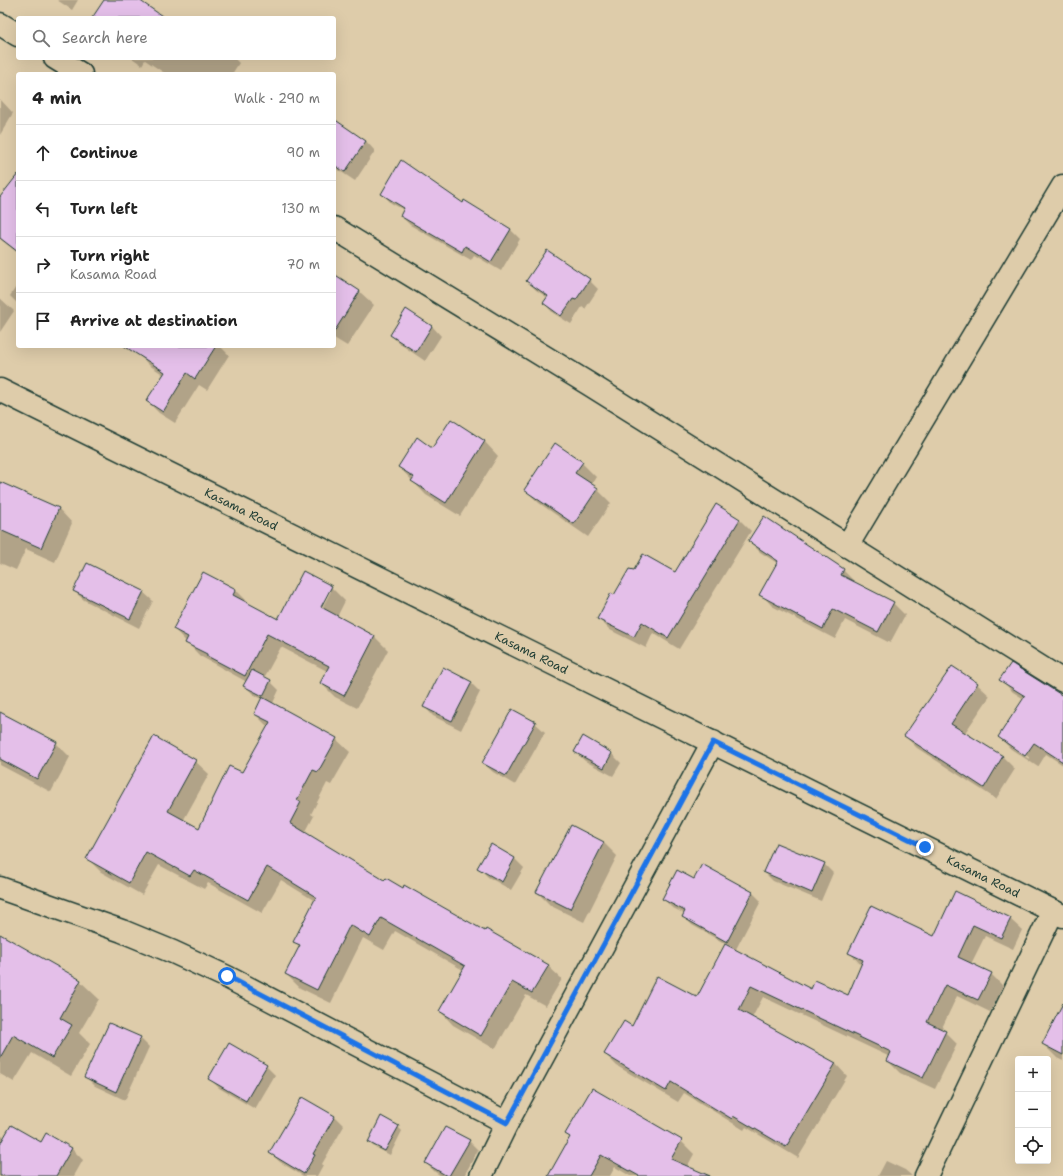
<!DOCTYPE html>
<meta charset="utf-8">
<style>
:root{--surface:#fff;--page:#f2f2f2;--text:#222;--muted:#767676;--line:#e0e0e0}
body{margin:0;font-family:"Shantell Sans",sans-serif;background:var(--page);color:var(--text)}
.controls{position:absolute;right:12px;bottom:12px;display:grid;overflow:hidden;border-radius:4px;box-shadow:0 4px 16px #0002}
.controls button{width:36px;height:36px;display:grid;place-items:center;padding:0;border:0;border-bottom:1px solid var(--line);background:var(--surface);color:var(--text);font:20px sans-serif}
.stop{position:absolute;width:12px;height:12px;margin:-9px;border:3px solid #1a73e8;border-radius:50%;background:#fff}
.stop.end{background:#1a73e8;border-color:#fff;box-shadow:0 1px 4px #0008}
.list{margin:0;padding:0;list-style:none}
h2{display:flex;justify-content:space-between;align-items:center;height:52px;margin:0;padding:0 16px;font-size:17px}
h2 small{font-size:13px;font-weight:400;color:var(--muted)}
.list li{display:grid;grid-template-columns:26px 1fr auto;gap:12px;align-items:center;box-sizing:border-box;height:56px;padding:0 16px;border-top:1px solid var(--line)}
.list b{display:block;font-size:15px;white-space:nowrap}
.list p{margin:0;font-size:13px;white-space:nowrap;color:var(--muted)}
.list em{font-size:13px;font-style:normal;color:var(--muted)}
.icon{flex:none;width:22px;height:22px;fill:none;stroke:currentColor;stroke-width:2;stroke-linecap:round;stroke-linejoin:round}
.map{position:relative;flex:none;width:1063px;height:1176px;overflow:hidden}
.search{position:absolute;background:var(--surface);box-shadow:0 4px 16px #0002;left:16px;top:16px;width:320px;height:44px;display:flex;align-items:center;gap:10px;box-sizing:border-box;padding:0 14px;border-radius:4px;color:var(--muted);font-size:15px}
.panel{position:absolute;background:var(--surface);box-shadow:0 4px 16px #0002;left:16px;top:72px;width:320px;height:276px;border-radius:4px}
.map>svg:first-child{display:block}
.shadow{fill:#0003;fill-rule:evenodd}
.building{fill:#e4bfe9;stroke:#1f3d34}
.lines{fill:none;stroke-linecap:round;stroke-linejoin:round}
.minor-casing{stroke:#1f3d34;stroke-width:25}
.minor{stroke:#deccaa;stroke-width:22}
.route{stroke:#1a73e8;stroke-width:5}
.labels{text-anchor:middle;stroke-width:3;stroke-linejoin:round;paint-order:stroke}
.street-label{font-size:12px;fill:#1f3d34;stroke:#deccaa}
</style>
<div class="map">
<svg width="1063" height="1176" viewBox="0 0 1063 1176">
<rect width="100%" height="100%" fill="#deccaa"/>
<filter id="ink" filterUnits="userSpaceOnUse"><feTurbulence type="fractalNoise" baseFrequency=".025" numOctaves="2"/><feDisplacementMap in="SourceGraphic" scale="8" xChannelSelector="R" yChannelSelector="G"/><feConvolveMatrix kernelMatrix="1 2 1 2 8 2 1 2 1" color-interpolation-filters="sRGB"/></filter>
<g filter="url(#ink)">
<g class="shadow">
<polygon points="57,0 78,0 72,10"/>
<polygon points="132,58 234,58 239,63 232,74 166,74 145,60 142,65"/>
<polygon points="0,99 13,113 0,135"/>
<polygon points="334,121 366,141 375,151 355,181 334,167"/>
<polygon points="18,183 18,253 0,239 0,199"/>
<polygon points="382,193 463,204 465,202 511,230 520,239 501,271 474,255 471,260 410,225 401,216 404,210 391,203"/>
<polygon points="334,275 360,292 374,305 347,346 334,338"/>
<polygon points="589,280 598,289 585,309 582,307 571,324 553,313 544,303 548,298 536,290 527,281"/>
<polygon points="18,284 18,304 10,296"/>
<polygon points="0,298 14,311 0,332"/>
<polygon points="432,326 441,336 425,361 400,344 391,335"/>
<polygon points="141,346 220,346 229,355 207,390 199,385 175,423 159,413 147,401 164,375 149,365 137,353"/>
<polygon points="451,421 485,442 498,456 460,516 426,495 399,467 433,449"/>
<polygon points="555,445 582,463 596,477 591,485 597,489 611,503 588,537 539,503 525,490"/>
<polygon points="0,495 59,509 72,523 55,562 26,549 16,570 0,563"/>
<polygon points="717,505 740,520 751,531 679,649 653,633 646,648 610,630 599,619 675,573"/>
<polygon points="749,541 843,570 855,582 854,583 893,603 905,615 890,643 845,620 835,639 772,606 761,594 777,563 760,552"/>
<path d="M203,573L236,590L249,603V604L279,620L304,573L331,587L345,601L337,617L374,636L388,650L357,708L335,697L321,683L327,671L281,647L264,678L270,681L279,690L273,703L336,739L350,752L331,785L327,783L311,814L314,816L305,833L385,881L548,966L562,979L546,1006L526,995L495,1049L453,1025L440,1011L463,970L395,931L384,950L363,938L331,1003L300,988L286,974L300,947L295,942L315,901L281,880L262,913L208,883L204,889L159,865L142,895L101,872L87,858L195,761L209,774L183,821L199,830L242,773L268,727L255,714L262,699L254,695L245,686L247,682L200,656L174,629ZM329,591H331L320,612L318,611Z"/>
<polygon points="74,591 143,592 153,601 139,628 84,600"/>
<polygon points="952,667 977,684 990,696 964,734 1003,757 1015,769 996,799 917,748 905,736"/>
<path d="M1001,680L1063,698V765L1046,754L1038,767L1011,749L999,737L1024,699L1013,692ZM1012,745L1030,758L1029,759L1012,748Z"/>
<polygon points="471,683 480,692 461,730 433,716 424,706"/>
<polygon points="0,713 56,743 70,757 51,792 0,765"/>
<polygon points="535,723 545,732 515,785 493,772 483,763"/>
<polygon points="583,738 612,754 621,763 613,776 585,761 575,752"/>
<polygon points="603,842 617,856 584,922 551,906 537,892"/>
<polygon points="491,845 515,859 524,868 511,890 488,877 478,867"/>
<polygon points="824,864 833,873 821,901 773,881 764,872"/>
<polygon points="702,866 753,893 761,901 735,951 811,990 848,996 861,965 850,953 934,937 956,893 1010,919 1022,930 1013,949 985,936 971,964 991,974 1003,986 990,1012 957,996 941,1030 945,1032 957,1044 935,1089 900,1073 888,1061 890,1057 763,997 752,1018 836,1064 847,1076 798,1158 746,1127 744,1130 684,1093 678,1102 617,1066 605,1054 633,1027 698,998 731,947 692,925 684,917 685,914 671,907 663,898 694,880"/>
<polygon points="2,936 80,981 99,999 79,1033 90,1044 71,1076 32,1053 14,1082 0,1074 0,939"/>
<polygon points="1063,1005 1063,1061 1057,1058 1043,1044"/>
<polygon points="140,1038 149,1047 125,1100 95,1086 86,1077"/>
<polygon points="266,1066 275,1075 255,1109 219,1088 210,1079"/>
<polygon points="302,1098 335,1117 344,1126 322,1164 323,1165 317,1176 303,1176 280,1162 270,1153"/>
<polygon points="398,1127 402,1131 390,1155 373,1146 369,1142"/>
<polygon points="566,1134 681,1141 694,1154 687,1167 708,1176 630,1176 615,1167 610,1176 549,1176 571,1138"/>
<polygon points="0,1135 5,1138 71,1148 83,1160 74,1176 0,1176"/>
<polygon points="469,1141 478,1150 464,1176 441,1176 435,1172 426,1163"/>
<polygon points="886,1161 905,1170 912,1176 878,1176"/>
</g>
<g class="building">
<polygon points="104,0 139,0 165,18 92,18"/>
<polygon points="334,119 366,141 345,172 334,165"/>
<polygon points="401,160 463,203 464,200 511,229 491,262 465,246 462,252 400,216 404,208 381,194"/>
<polygon points="18,174 18,252 0,238 0,197"/>
<polygon points="547,250 590,279 576,300 573,299 561,316 543,303 548,296 526,281"/>
<polygon points="334,274 360,291 334,332"/>
<polygon points="406,309 432,326 416,352 390,335"/>
<polygon points="124,346 216,346 195,379 187,373 163,412 146,401 165,372"/>
<polygon points="451,419 485,441 446,503 411,481 414,477 398,467 417,437 432,448"/>
<polygon points="555,443 583,462 575,473 598,488 574,524 524,490"/>
<polygon points="0,482 59,508 41,548 0,530"/>
<polygon points="716,504 740,519 668,638 642,622 634,637 597,619 611,593 614,595 629,569 634,570 643,554 675,572"/>
<polygon points="764,516 844,569 841,575 894,602 878,632 833,609 823,629 759,595 778,561 748,541"/>
<polygon points="87,563 144,591 130,619 73,591"/>
<polygon points="303,571 332,586 321,607 375,636 344,696 320,683 329,666 267,634 245,676 207,656 207,654 185,643 188,637 173,629 203,572 236,589 233,595 278,619"/>
<polygon points="1011,663 1063,696 1063,762 1034,743 1025,756 998,737 1025,696 999,680"/>
<polygon points="952,666 978,683 951,724 1003,756 984,788 904,736"/>
<polygon points="443,667 472,682 452,721 423,707"/>
<polygon points="252,670 271,680 263,696 243,686"/>
<polygon points="262,697 337,738 318,772 313,770 297,800 301,802 290,823 384,880 386,878 403,888 404,885 485,931 486,929 549,965 532,993 512,982 481,1036 439,1011 465,966 381,918 370,937 350,925 317,990 285,974 300,945 293,942 316,897 267,867 248,900 194,870 190,876 146,852 129,883 86,859 154,736 196,760 168,811 199,828 229,766 242,772 270,722 254,714"/>
<polygon points="512,709 536,722 506,776 482,763"/>
<polygon points="0,712 57,742 37,779 0,759"/>
<polygon points="583,736 612,753 604,768 574,752"/>
<polygon points="571,825 604,842 570,909 536,892"/>
<polygon points="776,843 825,863 812,893 763,872"/>
<polygon points="491,844 515,858 502,882 477,868"/>
<polygon points="702,864 753,892 727,942 682,917 685,911 662,899 677,870 694,879"/>
<polygon points="955,891 1011,918 1001,938 973,925 958,957 992,973 978,1000 945,985 927,1022 946,1031 923,1078 887,1061 891,1052 751,986 739,1010 836,1063 786,1147 733,1116 732,1119 671,1082 666,1091 604,1054 624,1021 632,1026 657,976 697,997 725,944 811,989 815,980 848,995 863,960 848,953 871,906 934,936"/>
<polygon points="0,934 81,980 60,1018 72,1025 52,1058 13,1035 0,1058"/>
<polygon points="1063,1003 1063,1055 1042,1044"/>
<polygon points="109,1023 141,1037 116,1092 84,1077"/>
<polygon points="229,1043 267,1065 246,1101 208,1079"/>
<polygon points="592,1088 682,1140 671,1159 710,1176 639,1176 601,1155 589,1176 548,1176 570,1137 565,1134"/>
<polygon points="302,1097 335,1116 313,1154 315,1155 304,1174 269,1153"/>
<polygon points="381,1116 399,1126 385,1151 368,1142"/>
<polygon points="11,1125 41,1142 46,1133 72,1148 56,1176 0,1176 0,1144"/>
<polygon points="445,1127 470,1140 449,1176 447,1176 425,1163"/>
</g>
<g class="lines">
<g class="minor-casing">
<g id="minor">
<polyline points="0,24 18,35"/>
<polyline points="55,58 81,74"/>
<polyline points="334,228 589,384 1063,681"/>
<path id="s1" d="M0,390L1063,916"/>
<polyline points="847,546 1063,186"/>
<polyline points="0,888 122,931 173,952 227,977 507,1123"/>
<polyline points="481,1176 507,1123 713,742"/>
<polyline points="926,1176 1053,911"/>
</g>
</g>
<use href="#minor" class="minor"/>
</g>
</g>
<g class="lines" filter="url(#ink)">
<polyline class="route" points="227,976 507,1123 713,742 925,847"/>
</g>
<g class="labels">
<g class="street-label">
<text dy="4" stroke="none"><textPath href="#s1" startOffset="269">Kasama Road</textPath></text>
<text dy="4" stroke="none"><textPath href="#s1" startOffset="593">Kasama Road</textPath></text>
<text dy="4" stroke="none"><textPath href="#s1" startOffset="1097">Kasama Road</textPath></text>
</g>
</g>
</svg>
<div class="controls">
<button>+</button>
<button>−</button>
<button><svg class="icon" aria-label="locate" viewBox="0 0 24 24"><circle cx="12" cy="12" r="6"/><path d="M12 2v4M12 18v4M2 12h4M18 12h4"/></svg></button>
</div>
<div class="stop" style="left:227px;top:976px"></div>
<div class="stop end" style="left:925px;top:847px"></div>
<div class="search"><svg class="icon" aria-label="search" viewBox="0 0 24 24"><circle cx="10" cy="10" r="6"/><path d="M15 15l6 6"/></svg>Search here</div>
<section class="panel">
<h2>4 min<small>Walk · 290 m</small></h2>
<ul class="list">
<li><svg class="icon" aria-label="ahead" viewBox="0 0 24 24"><path d="M12 20V5M6 11l6-6 6 6"/></svg><div><b>Continue</b></div><em>90 m</em></li>
<li><svg class="icon" aria-label="left" viewBox="0 0 24 24"><path d="M17 20v-9H6M10 6l-5 5 5 5"/></svg><div><b>Turn left</b></div><em>130 m</em></li>
<li><svg class="icon" aria-label="right" viewBox="0 0 24 24"><path d="M7 20v-9h11M14 6l5 5-5 5"/></svg><div><b>Turn right</b><p>Kasama Road</p></div><em>70 m</em></li>
<li><svg class="icon" aria-label="arrive" viewBox="0 0 24 24"><path d="M6 21V4h12l-3 4 3 4H6"/></svg><div><b>Arrive at destination</b></div></li>
</ul>
</section>
</div>
